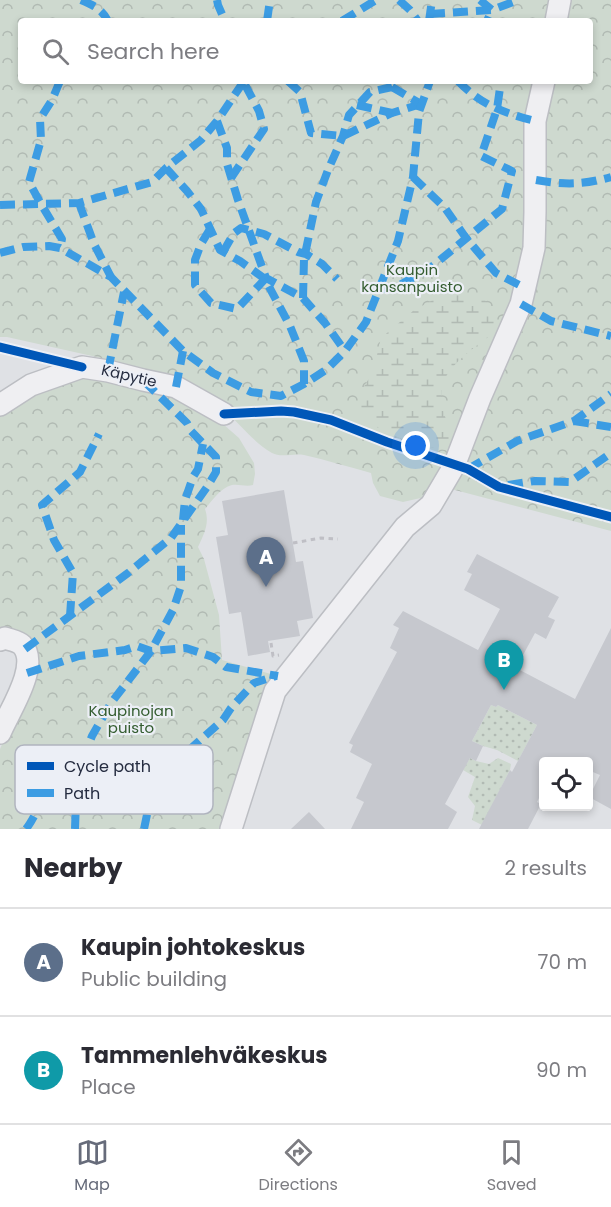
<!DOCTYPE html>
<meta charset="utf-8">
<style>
:root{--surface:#fff;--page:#f7f7f7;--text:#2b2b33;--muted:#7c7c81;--line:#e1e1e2;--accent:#666b7a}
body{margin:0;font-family:Poppins,sans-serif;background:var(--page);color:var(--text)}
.controls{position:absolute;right:18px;bottom:18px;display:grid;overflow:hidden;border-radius:6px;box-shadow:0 3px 9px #0003}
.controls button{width:54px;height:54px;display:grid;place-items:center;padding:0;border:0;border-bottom:2px solid var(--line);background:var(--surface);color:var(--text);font:30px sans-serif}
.you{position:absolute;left:416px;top:446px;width:21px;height:21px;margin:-15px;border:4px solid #fff;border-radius:50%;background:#1a73e8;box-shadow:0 0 0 9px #1a73e833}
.badge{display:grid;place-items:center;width:39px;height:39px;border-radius:50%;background:var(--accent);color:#fff;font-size:20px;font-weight:700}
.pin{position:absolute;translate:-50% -50px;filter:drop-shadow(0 2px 3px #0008)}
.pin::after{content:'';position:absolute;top:32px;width:21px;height:18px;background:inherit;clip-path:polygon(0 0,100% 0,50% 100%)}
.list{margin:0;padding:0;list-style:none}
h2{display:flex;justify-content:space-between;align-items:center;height:78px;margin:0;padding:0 24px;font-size:26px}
h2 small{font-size:20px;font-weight:400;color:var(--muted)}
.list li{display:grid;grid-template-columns:39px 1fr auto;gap:18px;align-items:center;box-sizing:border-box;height:108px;padding:0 24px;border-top:2px solid var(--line)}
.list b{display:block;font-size:22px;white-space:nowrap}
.list p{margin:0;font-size:20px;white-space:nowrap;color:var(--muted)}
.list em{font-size:20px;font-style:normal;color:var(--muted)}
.icon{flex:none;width:33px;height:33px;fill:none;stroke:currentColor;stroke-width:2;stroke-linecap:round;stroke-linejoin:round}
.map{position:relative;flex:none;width:611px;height:829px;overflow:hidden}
.search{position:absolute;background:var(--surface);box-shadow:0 3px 9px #0003;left:18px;right:18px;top:18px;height:66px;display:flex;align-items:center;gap:15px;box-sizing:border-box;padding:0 21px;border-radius:6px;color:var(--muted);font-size:22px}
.sheet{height:294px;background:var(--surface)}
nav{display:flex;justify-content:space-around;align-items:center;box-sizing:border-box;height:84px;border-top:2px solid var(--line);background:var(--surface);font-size:16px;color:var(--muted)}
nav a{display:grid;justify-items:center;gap:3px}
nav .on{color:var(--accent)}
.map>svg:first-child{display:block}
.grass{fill:url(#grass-dots)}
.forest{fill:url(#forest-crowns);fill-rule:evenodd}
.wetland{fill:url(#wetland-marsh)}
.building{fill:#c6c8ce}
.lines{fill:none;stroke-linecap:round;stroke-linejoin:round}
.minor-casing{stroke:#bcbec3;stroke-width:24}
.path{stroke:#bfbfc5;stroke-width:3;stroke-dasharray:4.5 4.5;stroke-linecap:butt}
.minor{stroke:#efeff2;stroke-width:21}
.quiet{stroke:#3c9ce3;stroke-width:8;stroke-dasharray:15 8;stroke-linecap:butt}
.cycleway-casing{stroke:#eceff6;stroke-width:13}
.cycleway{stroke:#0057b8;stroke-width:9}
.labels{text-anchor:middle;stroke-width:4.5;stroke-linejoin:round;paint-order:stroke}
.park-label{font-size:15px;fill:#345d30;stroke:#eceff6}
.street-label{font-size:15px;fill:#252c40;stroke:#eceff6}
.key{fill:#eceff6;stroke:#b0b4bf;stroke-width:1.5}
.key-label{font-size:16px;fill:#252c40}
</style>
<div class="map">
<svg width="611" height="829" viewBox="0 0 611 829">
<defs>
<pattern id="grass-dots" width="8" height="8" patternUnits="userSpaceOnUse" patternTransform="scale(1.5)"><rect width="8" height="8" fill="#ced9cf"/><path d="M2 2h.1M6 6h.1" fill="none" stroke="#b1bab3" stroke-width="1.8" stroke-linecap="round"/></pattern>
<pattern id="forest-crowns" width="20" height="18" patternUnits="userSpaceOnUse" patternTransform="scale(1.5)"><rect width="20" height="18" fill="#ced9cf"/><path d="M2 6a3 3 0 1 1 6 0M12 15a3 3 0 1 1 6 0" fill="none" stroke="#b1bab3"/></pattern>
<pattern id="wetland-marsh" width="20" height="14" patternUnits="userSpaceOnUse" patternTransform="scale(1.5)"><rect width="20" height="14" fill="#ced9cf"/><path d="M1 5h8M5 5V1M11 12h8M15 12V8" fill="none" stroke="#b1bab3"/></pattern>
</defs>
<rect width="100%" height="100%" fill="#dfe1e5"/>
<g class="grass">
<polygon points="491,705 496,707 498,705 537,725 518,761 497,750 483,746 472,741"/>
<polygon points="470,758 476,761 489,764 498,758 511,764 510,770 482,825 472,820 475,806 468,797 475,777 463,770"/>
</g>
<g class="forest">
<path d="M0,0H611V531L436,485L425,497L403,502L380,496L373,483L371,473C349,467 326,460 304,455C293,453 281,458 272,453C254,443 242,426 227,413L101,358L7,337H0ZM21,21H590V81H21Z"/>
<path d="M72,375L161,387L223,424L239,438L254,463L255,474L253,485C246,487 239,484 232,485C220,488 212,501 205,509C210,523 204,534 198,547L204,559L219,615L222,660L278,676L227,829H0V749L19,704L30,647L0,637V411Z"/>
</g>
<path class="wetland" d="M462,294L485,300L495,315L496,331C481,343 448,364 443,384C438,402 447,422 453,439L446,450C416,446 374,433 356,407L360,393L373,372L381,338L413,311L438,297Z"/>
<g class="building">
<polygon points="284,490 296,562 303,561 313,618 297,621 300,636 268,641 270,652 248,656 241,612 229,614 216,537 228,535 222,501"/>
<polygon points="477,554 559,597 548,617 555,620 546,639 535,633 516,668 575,699 611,628 611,809 589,797 600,775 588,770 588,762 543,762 543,790 537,802 541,804 528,829 479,829 510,770 512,772 537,725 498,705 496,707 491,705 472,741 483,746 476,761 470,758 445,804 457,812 448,829 351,829 364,802 356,798 372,764 350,752 353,745 349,743 397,652 390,648 399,628 393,625 403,611 478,650 500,609 464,590 472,574 467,572"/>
<polygon points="309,812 325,829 291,829"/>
</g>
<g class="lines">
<g class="minor-casing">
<g id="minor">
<polyline points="556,21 560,0"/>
<polyline points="0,405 31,385 82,367 108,371 143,380 176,387 224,414"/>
<path d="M0,640L5,638C10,640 18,641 22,645C41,665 8,713 0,733"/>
<polyline points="231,829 275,691 405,527 431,505 454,466 480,398 521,304 534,248 535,212 535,121 544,81"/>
</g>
</g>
<g class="path">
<polyline points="293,543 321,538 338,539"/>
<polyline points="271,643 273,656 279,655"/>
</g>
<use href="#minor" class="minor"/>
<g class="quiet">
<path d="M81,0C93,5 102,9 108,21"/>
<polyline points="217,0 218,5 225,21"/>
<polyline points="399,0 410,10 418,21"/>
<polyline points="480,0 492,10 487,21"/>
<polyline points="430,14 492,10 513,2 515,0"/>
<polyline points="267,21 270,0"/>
<polyline points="342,21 376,0"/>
<polyline points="429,21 432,0"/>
<polyline points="60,81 52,100 40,119 41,140 29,182 41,204 62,239 60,248"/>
<polyline points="288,81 300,92 311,133 343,136 392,113 421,104"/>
<path d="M458,81C481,105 504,113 535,121"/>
<polyline points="392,87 421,104"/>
<polyline points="357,105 392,113"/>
<polyline points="217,121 227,148 227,164 238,200 266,278 303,298 325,323 345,351"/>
<polyline points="166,168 187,191 201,209 220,250 240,261 265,279 290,326 304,361 304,384"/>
<polyline points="413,177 445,208 466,238 496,273 525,288"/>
<polyline points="231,178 264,129 259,111 243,81"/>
<path d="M536,180C565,185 582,185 611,177"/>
<polyline points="79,203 94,244 111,277"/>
<polyline points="0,205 79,203 152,182 166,168 201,140 217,121 244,81"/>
<polyline points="210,229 201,244 195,260 195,285 211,303 237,309 265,279"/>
<polyline points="223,252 234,233 241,228 264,234 298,252 306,254 322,264 337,279"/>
<polyline points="0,253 23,247 49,246 60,248 111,277 183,351 213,373 251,392 281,396 304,384 326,370 345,351 366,322 398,241 413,177 419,112 430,81"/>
<polyline points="379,289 394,288 429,269 502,209 512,171 481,156 497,109 501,81"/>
<polyline points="303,298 304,259 316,202 328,170 343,136 349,115 370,92 392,87 399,81"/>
<polyline points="521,304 551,321 611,336"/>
<polyline points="108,371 124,292"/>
<polyline points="176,387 183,351"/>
<polyline points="574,421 611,427"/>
<polyline points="468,469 517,441 574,421 611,394"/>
<polyline points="508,485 535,481 570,482 611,453"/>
<polyline points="183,520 185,500 193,477 198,469 203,444"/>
<polyline points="70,616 73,573 54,540 42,505 80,472 99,434"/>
<polyline points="25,649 128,573 171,538 207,487 216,472 216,457 191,431 187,423 143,380"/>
<polyline points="27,673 79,656 125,650 137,646 151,651 186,648 213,657 226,667 278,676"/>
<path d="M26,829C34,819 38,806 46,796C57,780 68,771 83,759"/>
<polyline points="75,829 76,801 83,759 92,736 111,703 151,651 173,610 181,586 181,525"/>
<polyline points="144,829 149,805 167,773 189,750 223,720 231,708 254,683 276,676"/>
</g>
<g class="cycleway-casing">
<g id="cycleway">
<polyline points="0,347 82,367"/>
<polyline points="224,414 281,411 294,412 331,420 387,442 468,469 499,487 611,517"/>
</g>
</g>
<use href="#cycleway" class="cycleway"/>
</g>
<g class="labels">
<g class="park-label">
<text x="412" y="275">Kaupin<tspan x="412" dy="17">kansanpuisto</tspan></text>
<text x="131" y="716">Kaupinojan<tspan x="131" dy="17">puisto</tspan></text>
</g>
<g class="street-label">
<text transform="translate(129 376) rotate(13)" y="5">Käpytie</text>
</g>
</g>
<rect x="15" y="745" width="198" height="69" rx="9" class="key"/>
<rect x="27" y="762" width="27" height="8" fill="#0057b8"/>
<rect x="27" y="789" width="27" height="8" fill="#3c9ce3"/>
<g class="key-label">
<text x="64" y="772">Cycle path</text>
<text x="64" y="799">Path</text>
</g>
</svg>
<div class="controls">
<button><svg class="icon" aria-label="locate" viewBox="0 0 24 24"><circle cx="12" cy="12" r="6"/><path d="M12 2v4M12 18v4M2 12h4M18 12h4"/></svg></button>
</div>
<div class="you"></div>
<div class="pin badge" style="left:266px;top:587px;background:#5c6f8a">A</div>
<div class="pin badge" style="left:504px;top:690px;background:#0f9aa8">B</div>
<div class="search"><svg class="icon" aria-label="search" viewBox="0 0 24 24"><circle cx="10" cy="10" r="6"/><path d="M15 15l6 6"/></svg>Search here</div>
</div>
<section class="sheet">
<h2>Nearby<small>2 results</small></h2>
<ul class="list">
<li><span class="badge" style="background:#5c6f8a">A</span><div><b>Kaupin johtokeskus</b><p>Public building</p></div><em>70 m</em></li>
<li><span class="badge" style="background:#0f9aa8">B</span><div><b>Tammenlehväkeskus</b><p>Place</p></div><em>90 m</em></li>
</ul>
</section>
<nav>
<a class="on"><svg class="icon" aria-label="map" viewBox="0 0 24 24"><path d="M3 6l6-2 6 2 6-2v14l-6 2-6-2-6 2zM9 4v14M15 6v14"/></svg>Map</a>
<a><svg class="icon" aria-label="directions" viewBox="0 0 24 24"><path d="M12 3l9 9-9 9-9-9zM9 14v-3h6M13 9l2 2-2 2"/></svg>Directions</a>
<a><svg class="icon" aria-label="saved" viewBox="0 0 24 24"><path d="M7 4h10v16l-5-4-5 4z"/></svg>Saved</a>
</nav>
